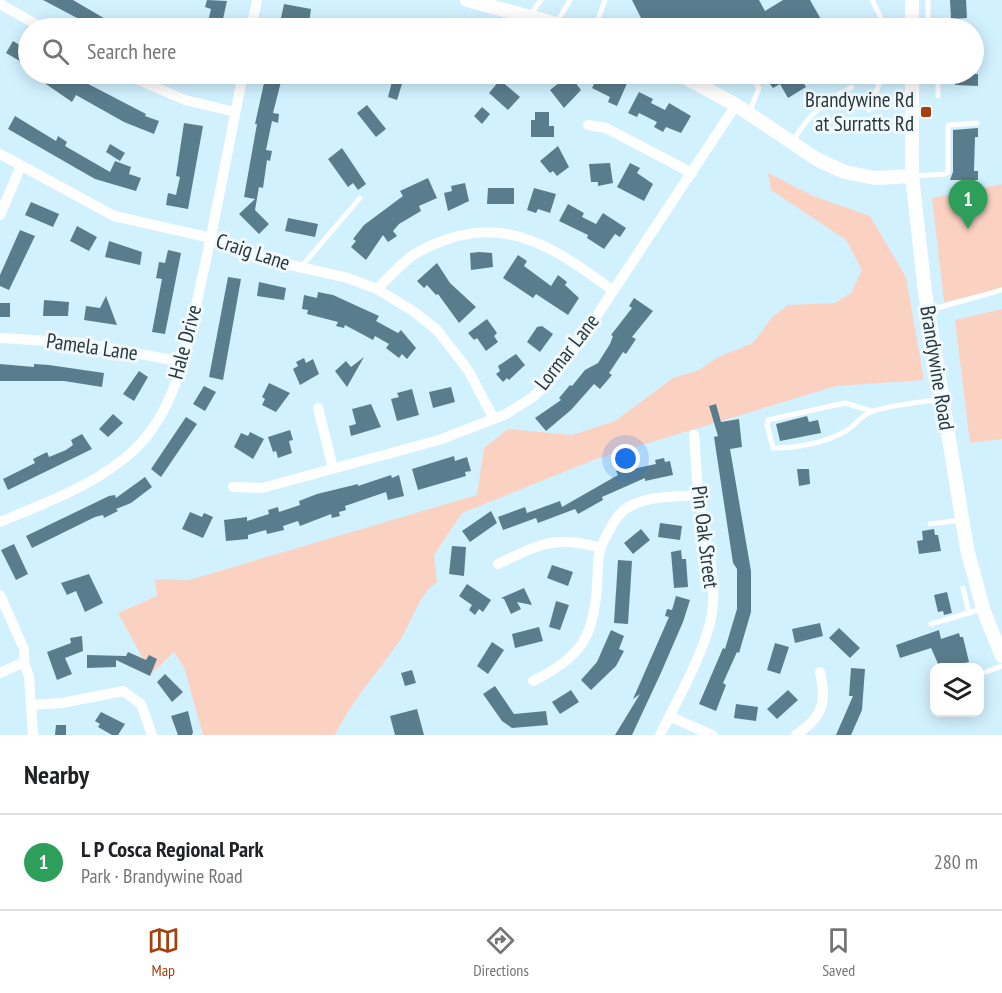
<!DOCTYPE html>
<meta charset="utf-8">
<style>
:root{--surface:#fff;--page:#f2f2f2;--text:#202124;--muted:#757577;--line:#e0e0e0;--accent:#a4400d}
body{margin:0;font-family:"PT Sans Narrow",sans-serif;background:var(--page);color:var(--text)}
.controls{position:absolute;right:18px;bottom:18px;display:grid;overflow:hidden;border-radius:12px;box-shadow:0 3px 15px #0003}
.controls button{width:54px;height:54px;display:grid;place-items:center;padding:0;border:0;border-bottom:2px solid var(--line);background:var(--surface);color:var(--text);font:30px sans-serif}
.you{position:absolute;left:626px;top:459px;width:21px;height:21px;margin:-15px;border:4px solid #fff;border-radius:50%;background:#1a73e8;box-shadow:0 0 0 9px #1a73e833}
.badge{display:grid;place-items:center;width:39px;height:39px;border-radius:50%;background:var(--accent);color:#fff;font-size:20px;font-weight:700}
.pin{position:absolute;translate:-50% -50px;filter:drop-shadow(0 2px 3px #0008)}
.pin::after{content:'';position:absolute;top:32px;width:21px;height:18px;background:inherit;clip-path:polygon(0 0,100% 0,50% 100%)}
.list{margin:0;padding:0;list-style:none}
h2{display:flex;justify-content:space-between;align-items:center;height:78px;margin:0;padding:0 24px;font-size:26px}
h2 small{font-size:20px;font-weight:400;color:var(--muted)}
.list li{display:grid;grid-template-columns:39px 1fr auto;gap:18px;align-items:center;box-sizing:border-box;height:96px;padding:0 24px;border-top:2px solid var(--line)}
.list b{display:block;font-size:22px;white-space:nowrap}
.list p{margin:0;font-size:20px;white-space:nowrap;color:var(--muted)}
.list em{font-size:20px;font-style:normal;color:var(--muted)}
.icon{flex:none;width:33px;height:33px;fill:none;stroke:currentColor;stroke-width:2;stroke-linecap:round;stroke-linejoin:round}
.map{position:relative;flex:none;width:1002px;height:735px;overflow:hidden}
.search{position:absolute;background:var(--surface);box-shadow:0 3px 15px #0003;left:18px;right:18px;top:18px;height:66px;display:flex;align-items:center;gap:15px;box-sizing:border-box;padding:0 21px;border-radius:33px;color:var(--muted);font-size:22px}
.sheet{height:174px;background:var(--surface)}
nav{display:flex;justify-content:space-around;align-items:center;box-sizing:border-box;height:84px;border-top:2px solid var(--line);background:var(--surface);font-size:16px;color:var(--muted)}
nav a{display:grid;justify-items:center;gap:3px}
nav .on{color:var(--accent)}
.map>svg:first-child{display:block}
.green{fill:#fbd2c2}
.building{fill:#5a7d8d}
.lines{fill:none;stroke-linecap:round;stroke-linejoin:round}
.service{stroke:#fff;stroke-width:5}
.minor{stroke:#fff;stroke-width:10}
.secondary{stroke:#fff;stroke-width:14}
.poi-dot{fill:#a4400d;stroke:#f2fafd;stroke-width:2}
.labels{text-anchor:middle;stroke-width:6;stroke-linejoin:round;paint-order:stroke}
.poi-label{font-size:21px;fill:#29383f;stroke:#f2fafd;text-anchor:end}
.street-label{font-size:21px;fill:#29383f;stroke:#f2fafd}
</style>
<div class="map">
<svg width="1002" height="735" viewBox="0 0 1002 735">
<rect width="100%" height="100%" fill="#d2f1ff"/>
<g class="green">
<path d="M768,173L813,196L870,216L906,277L924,380L836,386L596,459L462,513L434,555L437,582C418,595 413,620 400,640C377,674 354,697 335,735H203L184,667L174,652L151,674L118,613L157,596L155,579L189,580L477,495L484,448L508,429L572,435L615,421L673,378L699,370L718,357L753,343L772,317L788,305L835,303L851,293L862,270L846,240L771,190Z"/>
<polygon points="1002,184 1002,289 944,302 932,198"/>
<polygon points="1002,309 1002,439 970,443 955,320"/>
</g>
<g class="building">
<polygon points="43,0 73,0 114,24 117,19 135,28 96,28"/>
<polygon points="207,0 227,1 221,28 207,26 211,9 205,7"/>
<polygon points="632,0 759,0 765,11 783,0 810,0 826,28 795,28 792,23 782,28 728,28 712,23 698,26 692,18 673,28 646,28"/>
<polygon points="950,0 966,0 967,18 951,19"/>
<polygon points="284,4 311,9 309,23 281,18"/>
<polygon points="334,20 361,24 360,28 333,28"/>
<polygon points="13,41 28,50 25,64 6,53"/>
<polygon points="48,74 69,74 146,114 145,116 159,121 154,134 124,122 76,95 72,102 43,82"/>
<polygon points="266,74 283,74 273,113 279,114 278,123 272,121 266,150 272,151 270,161 267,160 263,188 259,187 255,210 269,224 259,234 239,214 255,199 244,197 257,124 255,124"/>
<polygon points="394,74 405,74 397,100 388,97"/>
<polygon points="599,74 610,74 628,81 617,106 608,102 610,97 592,88"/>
<polygon points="762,74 798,74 806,87 788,98 780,84 773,88"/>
<polygon points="956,74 978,74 978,86 955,85"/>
<polygon points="571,77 581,90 564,108 550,90 564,79 566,82"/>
<polygon points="500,80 520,97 508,110 489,93"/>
<polygon points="639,92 653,99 651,103 665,110 669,103 691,116 681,133 666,127 663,132 654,127 657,122 639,113 637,117 628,113"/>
<polygon points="367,105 386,129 376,137 357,113"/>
<polygon points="482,107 490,114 482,124 474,116"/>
<polygon points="535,112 549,112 549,126 554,126 554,137 531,137 531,120 535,120"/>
<polygon points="15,116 56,141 58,136 67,142 65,146 110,172 115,161 131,167 129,174 141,178 136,191 95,179 8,129"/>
<polygon points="184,123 203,126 188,209 166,205 168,193 176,195 180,177 176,176"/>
<polygon points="978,128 978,137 975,137 974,171 978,171 978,180 950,180 953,172 953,130"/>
<polygon points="110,144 125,153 120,161 106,152"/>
<polygon points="558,146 569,167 557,176 553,171 550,173 540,161"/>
<polygon points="342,148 366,184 358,190 353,183 348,187 328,159"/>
<polygon points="610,163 613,183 598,186 598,182 591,182 589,164"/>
<polygon points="630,163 640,168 637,173 653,184 644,201 617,187"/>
<polygon points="428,178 437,198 419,206 421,211 399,224 393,231 397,236 388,242 383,235 366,260 351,247 356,241 353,239 364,225 403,196 400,191"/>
<polygon points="465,183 469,201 448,211 444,193 452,191 451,186"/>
<polygon points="488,188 514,188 514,204 487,204"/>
<polygon points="534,188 556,194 550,213 538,209 536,213 527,210"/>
<polygon points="31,202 59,214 53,227 25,215"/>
<polygon points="568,204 584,213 582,217 596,224 603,213 626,228 620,237 615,234 604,249 587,238 588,235 559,221"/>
<polygon points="288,218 318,224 315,237 285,231"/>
<polygon points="77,226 97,237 89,251 70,241"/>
<polygon points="20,230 35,236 9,290 0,286 0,275"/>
<polygon points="109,241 142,252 140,265 105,257"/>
<polygon points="168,250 181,253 165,334 152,332 162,279 156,278 159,262 165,263"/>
<polygon points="479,252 492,253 493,267 471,270 470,253"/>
<polygon points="518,255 527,261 524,266 551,286 558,275 567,282 565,285 579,298 568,315 536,294 533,298 503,278"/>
<polygon points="437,263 450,283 476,307 459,323 438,294 436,295 427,285 424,288 417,281"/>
<polygon points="228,277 241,279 223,380 209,377"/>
<polygon points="259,282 286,288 284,300 257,296"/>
<polygon points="318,292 333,295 379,316 376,321 398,333 401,330 416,348 407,359 402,354 399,358 386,348 389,344 375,336 373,340 345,325 344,328 336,326 338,322 307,314 308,310 302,309 304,295 317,298"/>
<polygon points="106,296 117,325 84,320 86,306 100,308"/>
<polygon points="634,298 653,311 632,337 636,339 626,354 623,352 609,373 612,375 600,389 594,384 571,410 546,431 535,418 561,400 559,398 570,385 572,386 585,370 598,363 610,344 613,336 611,335 632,308 629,306"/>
<polygon points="44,300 69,302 68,316 43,316"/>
<rect x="0" y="303" width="10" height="14"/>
<polygon points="487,319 497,333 494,336 498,342 486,351 477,338 474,340 468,333"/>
<polygon points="542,326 553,334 540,352 527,342 537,327"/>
<polygon points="516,354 525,365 509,380 507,378 503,382 496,374 500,371 498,366"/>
<polygon points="364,357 347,387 335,371 346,361 351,367"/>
<polygon points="304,358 306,363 313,359 319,374 300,385 293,369 298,366 296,362"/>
<polygon points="0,364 34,367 34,364 49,365 104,373 102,387 64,381 0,381"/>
<polygon points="139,371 148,377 134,401 123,394"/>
<polygon points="269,383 290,393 276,412 262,405 265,399 262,397"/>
<polygon points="204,386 216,392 205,411 193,404"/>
<polygon points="451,387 455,402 433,408 429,392"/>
<polygon points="412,389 419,415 397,421 391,399 399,397 397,393"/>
<polygon points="371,404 381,427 351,436 349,426 356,424 352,409"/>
<polygon points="716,404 721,422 739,419 742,447 730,449 751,571 751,612 739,653 737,652 723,683 726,685 716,711 699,704 723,648 725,649 737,609 737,569 733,563 714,437 718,436 709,406"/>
<polygon points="113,414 123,423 108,437 99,429"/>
<polygon points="807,416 809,422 818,420 821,433 780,441 776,424"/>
<polygon points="186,417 197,424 161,477 151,469"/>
<polygon points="290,430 293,440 289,441 292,453 278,458 276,451 273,452 268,437"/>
<polygon points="250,432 264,439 253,459 234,447 241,433 248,436"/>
<polygon points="82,434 92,449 8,490 3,479 35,463 33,459 47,452 49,457 66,450 73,445 71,440"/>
<polygon points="454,456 455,461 467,457 471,471 465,472 466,476 418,490 412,469"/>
<polygon points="664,458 665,462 670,461 673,475 645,481 645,478 602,497 603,500 578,514 575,509 538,523 536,518 503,530 498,517 525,507 527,513 560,501 562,507 618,475 616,471 626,466 628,470 656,464 655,460"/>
<polygon points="797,469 809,469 810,484 799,486"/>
<polygon points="391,475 392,478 399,475 404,496 388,500 386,492 345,506 346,510 339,512 340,516 332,518 331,514 300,526 298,521 283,526 284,530 267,534 266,530 248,535 248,539 226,541 224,520 247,517 247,521 269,514 268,510 278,507 279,512 300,505 299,501 317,494 358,484 358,486"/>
<polygon points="145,477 152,487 131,503 116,509 118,511 104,518 103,515 95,517 32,548 26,536 109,496 115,495 116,498"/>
<polygon points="491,511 497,523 470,542 462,531"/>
<polygon points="190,512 202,517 204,513 213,517 203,538 182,529"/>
<polygon points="660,523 682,526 680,540 658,537"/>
<polygon points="641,529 650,540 633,554 624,543"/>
<polygon points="934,529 935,535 938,535 941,551 919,554 917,541 923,540 922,531"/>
<polygon points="14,544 28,574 16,580 1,550"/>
<polygon points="452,546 466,547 464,576 449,574"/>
<polygon points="681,550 682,559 686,559 688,587 674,588 671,552"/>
<polygon points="618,560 632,561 628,624 614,623"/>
<polygon points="552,565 573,572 568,586 547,578"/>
<polygon points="89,574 103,603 85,612 76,591 67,595 61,583"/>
<polygon points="467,584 491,600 483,612 479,609 475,615 469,610 472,605 459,596"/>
<polygon points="524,588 532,605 517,602 521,609 511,614 504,599 501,598"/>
<polygon points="947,592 952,613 944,615 943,611 938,612 934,595"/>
<polygon points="676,596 690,600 683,622 660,675 632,735 615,735 640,694 633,699 669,617 665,616 667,609 672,610"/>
<polygon points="556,601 569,605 560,630 549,627"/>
<polygon points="820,623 823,636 795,643 792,629"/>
<polygon points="539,627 543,641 515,648 512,634"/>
<polygon points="839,628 860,648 850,658 829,638"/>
<polygon points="611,630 624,636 619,649 624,651 616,666 591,690 581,680 597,662"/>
<polygon points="939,630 941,639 959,633 960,637 963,637 969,662 940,668 931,648 900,658 896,645"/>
<polygon points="82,636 83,651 65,658 72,674 57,680 47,652 71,643 70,638"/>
<polygon points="492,642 504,650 488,674 477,666"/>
<polygon points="775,643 789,647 780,674 767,670"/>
<polygon points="128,652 146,660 149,655 157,659 150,676 116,660 116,667 87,668 87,655 126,656"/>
<polygon points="851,668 865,669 862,710 851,735 836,735 853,696 849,696"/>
<polygon points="412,670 416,683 405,686 401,673"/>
<polygon points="165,674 183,692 172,702 157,682"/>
<polygon points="495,686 514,714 546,711 548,725 512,728 502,721 483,694"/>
<polygon points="571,690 579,702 560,714 552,702"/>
<polygon points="788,690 798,700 777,719 767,709"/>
<polygon points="736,704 758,707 756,721 734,718"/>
<polygon points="417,709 424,735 395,735 390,716"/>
<polygon points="188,711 193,732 192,735 178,735 171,716"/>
<polygon points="101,712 125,724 118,735 112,735 98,727 100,724 95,721"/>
<polygon points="56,725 66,725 66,735 55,735"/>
</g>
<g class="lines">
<g class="service">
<polyline points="872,0 886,28"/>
<polyline points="928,0 928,28"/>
<polyline points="530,15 541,0"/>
<polyline points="557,22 570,0"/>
<polyline points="527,28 534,18"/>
<polyline points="595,28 605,0"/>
<polyline points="709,28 714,28"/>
<polyline points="938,74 938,96"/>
<polyline points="913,75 938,77"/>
<polyline points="485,78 489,74"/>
<polyline points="869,110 883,74"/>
<polyline points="749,113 759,88 750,74"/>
<path d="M793,141C808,115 826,100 852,87"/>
<polyline points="914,176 945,174 948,172 948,125 977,123"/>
<polyline points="301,267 360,198"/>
<polyline points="930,310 1002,290"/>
<path d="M872,411L845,403L768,420L767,425L773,448C798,448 824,443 846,431C856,425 860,416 871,412C892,404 919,403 941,399"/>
<polyline points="930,524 961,520"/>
<polyline points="963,588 969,613"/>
<polyline points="931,624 982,609"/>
<polyline points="980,674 1002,666"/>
</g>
<g class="minor">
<polyline points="0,4 43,28"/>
<polyline points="251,28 257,0"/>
<polyline points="125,74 185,100 235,112"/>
<polyline points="588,125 606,128 692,173"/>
<polyline points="0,154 114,216 211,238 255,257 348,278 377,289 413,311 437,330 468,370 494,419"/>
<polyline points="0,215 21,166"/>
<path d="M377,289C390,277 403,260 418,252C497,209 549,243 612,290"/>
<polyline points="0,338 82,343 183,362"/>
<polyline points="318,408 333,468"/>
<polyline points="233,487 262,488 439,440 504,415 533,397 556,374 582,338 736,105"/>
<path d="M0,522C45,503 99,484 135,449C182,404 190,329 204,269C218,204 230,139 243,74"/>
<path d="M498,564C538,545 554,535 598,547"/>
<polyline points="0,595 24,649 24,662 29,677 33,735"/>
<polyline points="0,673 24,662"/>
<path d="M533,681C580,658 594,638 597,585C599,557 595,555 610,529C614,521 619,513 627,508C647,495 676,497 699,495"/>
<polyline points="31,705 62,703 123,691 141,704 152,735"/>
<polyline points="671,717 712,735"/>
<path d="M660,735C677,701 706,650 712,613C718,574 703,533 699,495C696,475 696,455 694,435"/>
<path d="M796,735C823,717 827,702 820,672"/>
</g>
<g class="secondary">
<polyline points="467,0 572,28"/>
<polyline points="912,0 912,28"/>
<polyline points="679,74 736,105 818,160 845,172 875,178 912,176"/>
<polyline points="912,74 912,176 925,292 967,549 984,612 1002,656"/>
</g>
</g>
<rect class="poi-dot" x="920" y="106" width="12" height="12" rx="3"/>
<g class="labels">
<g class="poi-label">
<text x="914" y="107">Brandywine Rd<tspan x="914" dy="24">at Surratts Rd</tspan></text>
</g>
<g class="street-label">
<text transform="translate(253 252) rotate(18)" y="7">Craig Lane</text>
<text transform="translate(185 342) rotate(-75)" y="7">Hale Drive</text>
<text transform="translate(92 347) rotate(8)" y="7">Pamela Lane</text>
<text transform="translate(567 352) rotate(-52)" y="7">Lormar Lane</text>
<text transform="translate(937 368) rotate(81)" y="7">Brandywine Road</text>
<text transform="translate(705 537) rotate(83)" y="7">Pin Oak Street</text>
</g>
</g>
</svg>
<div class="controls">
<button><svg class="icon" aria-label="layers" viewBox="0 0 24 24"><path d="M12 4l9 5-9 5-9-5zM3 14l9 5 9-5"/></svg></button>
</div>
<div class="you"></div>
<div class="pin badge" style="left:968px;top:229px;background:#2e9e5b">1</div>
<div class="search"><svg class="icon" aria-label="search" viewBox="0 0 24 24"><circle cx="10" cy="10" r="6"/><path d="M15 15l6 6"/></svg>Search here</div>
</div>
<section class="sheet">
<h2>Nearby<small></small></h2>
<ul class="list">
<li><span class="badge" style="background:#2e9e5b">1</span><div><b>L P Cosca Regional Park</b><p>Park · Brandywine Road</p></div><em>280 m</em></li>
</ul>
</section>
<nav>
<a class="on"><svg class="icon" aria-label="map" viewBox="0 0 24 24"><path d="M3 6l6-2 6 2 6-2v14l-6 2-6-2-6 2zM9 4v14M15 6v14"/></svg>Map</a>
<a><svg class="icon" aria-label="directions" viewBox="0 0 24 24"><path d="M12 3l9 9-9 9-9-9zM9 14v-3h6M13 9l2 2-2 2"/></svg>Directions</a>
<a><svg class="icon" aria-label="saved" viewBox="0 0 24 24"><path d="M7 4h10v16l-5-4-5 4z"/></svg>Saved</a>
</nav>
